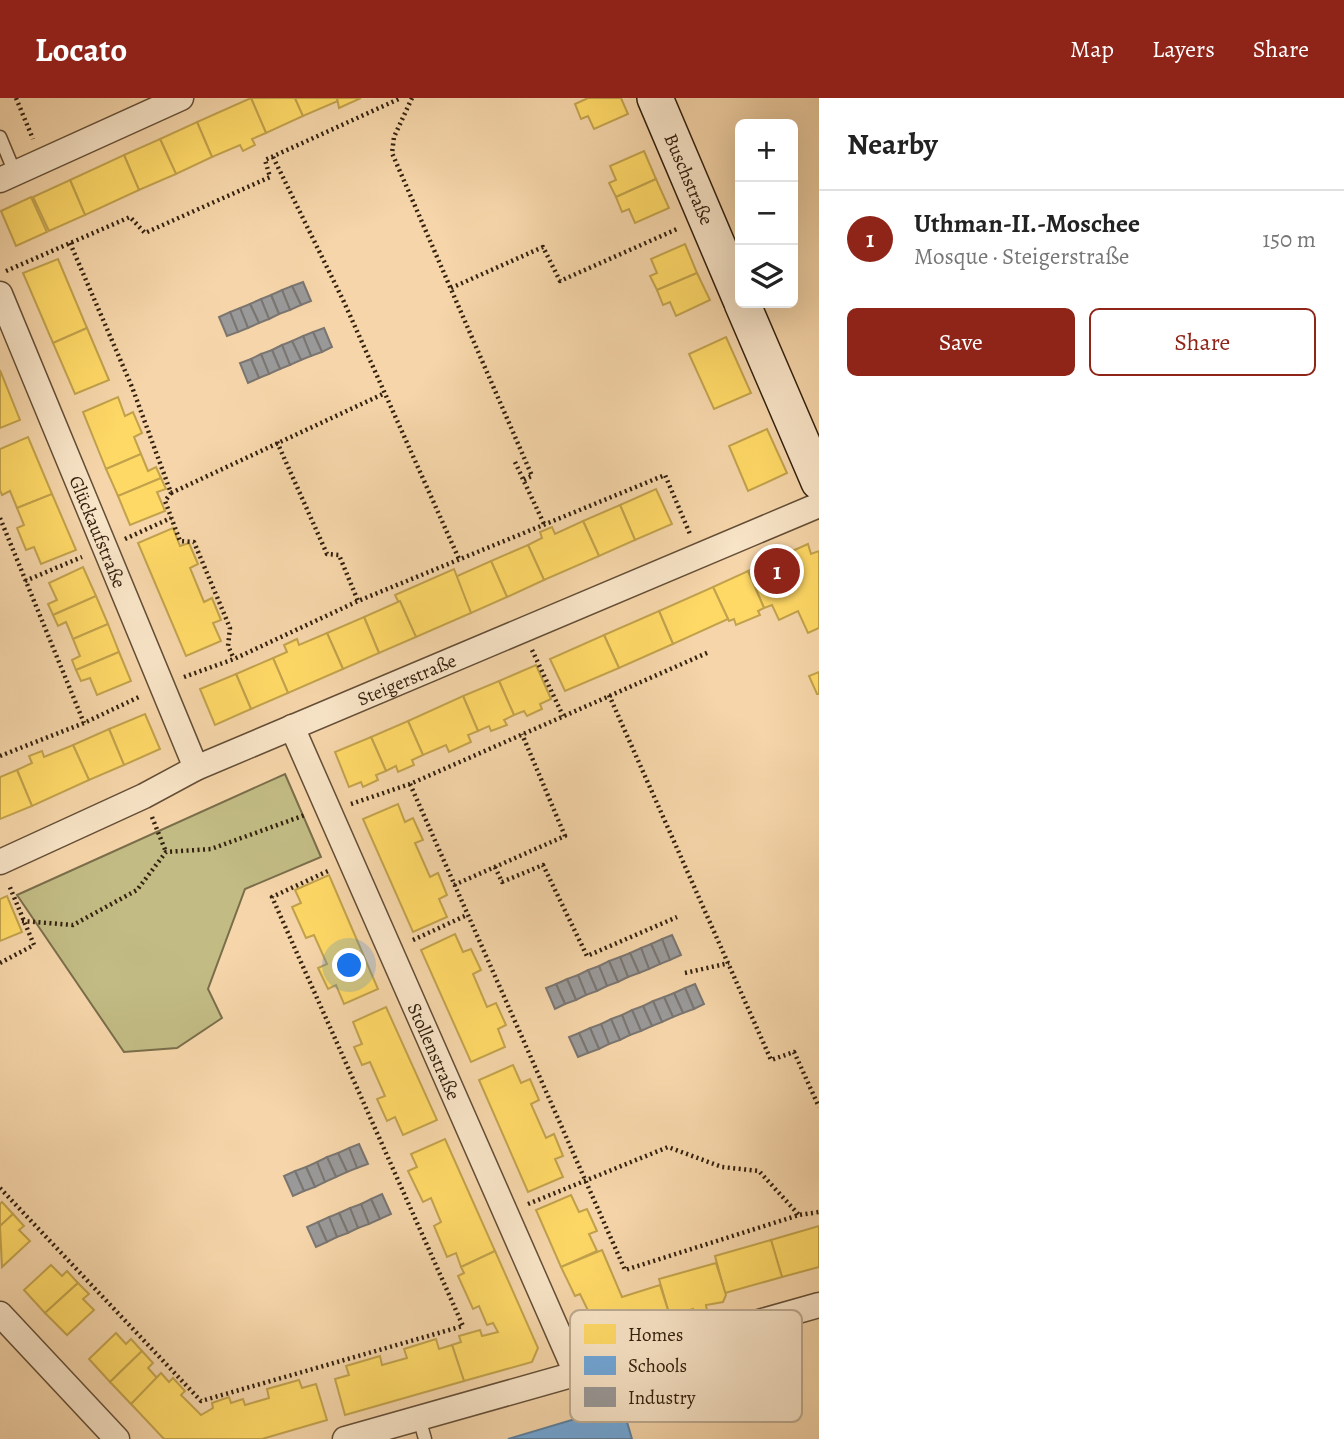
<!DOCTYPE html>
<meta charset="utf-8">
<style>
:root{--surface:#fff;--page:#f6f6f6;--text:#222;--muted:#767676;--line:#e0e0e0;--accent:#8f2418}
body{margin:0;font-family:Alegreya,serif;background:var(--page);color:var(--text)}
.controls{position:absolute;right:21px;top:21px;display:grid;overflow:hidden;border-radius:10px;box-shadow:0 7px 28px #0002}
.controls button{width:63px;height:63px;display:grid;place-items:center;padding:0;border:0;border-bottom:2px solid var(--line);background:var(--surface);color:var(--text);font:35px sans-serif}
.you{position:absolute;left:350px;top:868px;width:24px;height:24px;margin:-18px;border:5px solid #fff;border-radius:50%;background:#1a73e8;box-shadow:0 0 0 10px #1a73e833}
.badge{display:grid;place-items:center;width:46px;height:46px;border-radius:50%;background:var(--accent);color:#fff;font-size:23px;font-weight:700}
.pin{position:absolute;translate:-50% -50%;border:4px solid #fff;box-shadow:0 2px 7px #0006}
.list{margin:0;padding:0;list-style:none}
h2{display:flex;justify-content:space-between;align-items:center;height:91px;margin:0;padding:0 28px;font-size:30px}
h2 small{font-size:23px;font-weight:400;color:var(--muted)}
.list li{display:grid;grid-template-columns:46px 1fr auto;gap:21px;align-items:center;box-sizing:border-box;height:98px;padding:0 28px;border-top:2px solid var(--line)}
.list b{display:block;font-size:26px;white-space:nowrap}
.list p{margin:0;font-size:23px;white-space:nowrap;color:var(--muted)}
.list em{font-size:23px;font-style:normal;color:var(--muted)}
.actions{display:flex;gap:14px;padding:21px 28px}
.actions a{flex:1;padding:16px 0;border:2px solid var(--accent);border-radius:10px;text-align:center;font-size:24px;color:var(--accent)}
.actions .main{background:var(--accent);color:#fff}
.icon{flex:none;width:38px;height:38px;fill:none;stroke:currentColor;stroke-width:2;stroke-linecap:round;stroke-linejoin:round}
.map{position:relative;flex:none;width:819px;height:1341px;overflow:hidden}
header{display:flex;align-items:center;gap:42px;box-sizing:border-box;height:98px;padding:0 35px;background:var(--accent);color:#fff}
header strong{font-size:33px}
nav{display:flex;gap:38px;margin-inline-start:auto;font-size:24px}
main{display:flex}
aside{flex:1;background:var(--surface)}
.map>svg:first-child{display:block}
.green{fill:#c2bb84;stroke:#7a6e4a;stroke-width:2}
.homes{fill:#ffd966;stroke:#c2a24c;stroke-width:2}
.schools{fill:#6fa8dc;stroke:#5d809e;stroke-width:2}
.industry{fill:#999;stroke:#7a7570;stroke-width:2}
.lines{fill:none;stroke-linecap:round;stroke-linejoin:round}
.lane-casing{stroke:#644e36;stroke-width:15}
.street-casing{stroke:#644e36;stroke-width:27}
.secondary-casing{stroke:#33210f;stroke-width:38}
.path{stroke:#33210f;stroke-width:4.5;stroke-dasharray:2 3.5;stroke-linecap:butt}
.lane{stroke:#f8e4c7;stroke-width:12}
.street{stroke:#f8e4c7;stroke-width:24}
.secondary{stroke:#f8e4c7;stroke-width:35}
.labels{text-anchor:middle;stroke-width:7;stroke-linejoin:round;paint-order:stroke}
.street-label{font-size:19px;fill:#33210f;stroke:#f8e4c7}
.key{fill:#f8e4c7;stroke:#bdaa90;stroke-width:2}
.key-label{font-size:19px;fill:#33210f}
</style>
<header>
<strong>Locato</strong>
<nav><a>Map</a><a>Layers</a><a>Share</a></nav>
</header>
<main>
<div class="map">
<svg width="819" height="1341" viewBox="0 0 819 1341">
<rect width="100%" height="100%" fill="#f5d5a9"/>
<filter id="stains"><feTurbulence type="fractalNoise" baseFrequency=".00286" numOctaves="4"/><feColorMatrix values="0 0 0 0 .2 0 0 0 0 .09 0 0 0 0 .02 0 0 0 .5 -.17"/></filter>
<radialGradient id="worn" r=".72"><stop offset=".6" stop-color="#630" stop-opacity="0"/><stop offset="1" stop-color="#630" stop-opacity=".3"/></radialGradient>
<polygon class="green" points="285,676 321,759 245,791 208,891 222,920 177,950 124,954 17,797"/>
<g class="homes">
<polygon points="251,0 295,0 303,18 266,35"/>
<polygon points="251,0 266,35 252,41 255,47 243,53 240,47 212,59 197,24"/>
<polygon points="295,0 337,0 338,3 303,18"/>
<polygon points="337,0 361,0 339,10"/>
<polygon points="588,0 621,0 628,16 594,31 588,18 581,21 575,6"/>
<polygon points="197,24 212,59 176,76 160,41"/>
<polygon points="160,41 176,76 139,92 124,57"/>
<polygon points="644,53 656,81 616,99 609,85 616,82 610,68"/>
<polygon points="124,57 139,92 85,117 70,82"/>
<polygon points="656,81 669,110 635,125 629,111 622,114 616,99"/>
<polygon points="70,82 85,117 49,133 33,99"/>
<polygon points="31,99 47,134 16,148 1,113"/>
<polygon points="685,146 697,175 657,192 650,178 657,175 651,161"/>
<polygon points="58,161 87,230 53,245 23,175"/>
<polygon points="697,175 710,202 676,218 670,204 663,207 657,192"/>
<polygon points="87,230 109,282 75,296 53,245"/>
<polygon points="726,239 751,295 714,311 689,256"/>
<polygon points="0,272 20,322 0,330"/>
<polygon points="118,299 125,318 133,314 142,335 134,339 141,356 106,371 83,314"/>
<polygon points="767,331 787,375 748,393 729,348"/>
<polygon points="28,339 52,396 17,410 10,393 2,397 0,392 0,351"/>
<polygon points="141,356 148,373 156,369 161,380 118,398 106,371"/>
<polygon points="161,380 166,391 157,394 165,413 130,427 118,398"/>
<polygon points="656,391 672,426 635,442 620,407"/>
<polygon points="52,396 76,452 41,466 34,449 26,452 17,430 24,427 17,410"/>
<polygon points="620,407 635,442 599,458 583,423"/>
<polygon points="583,423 599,458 544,482 528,447 542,440 540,434 552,429 555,436"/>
<polygon points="173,430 180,448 189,445 198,466 190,470 204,504 212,500 221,522 213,525 221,543 186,558 138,445"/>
<polygon points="808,446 811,456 819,453 819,530 808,535 798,513 779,522 772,507 764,510 748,473"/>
<polygon points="528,447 544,482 507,499 491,463"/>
<polygon points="491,463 507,499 471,515 455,479"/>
<polygon points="83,469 96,498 53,517 48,506 57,502 49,485"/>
<polygon points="454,471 471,515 416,539 395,497"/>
<polygon points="748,473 764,510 758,513 760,517 736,527 734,521 729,523 713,489"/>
<polygon points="713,489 728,521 673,546 659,513"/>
<polygon points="96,498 108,526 73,541 66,524 58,528 53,517"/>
<polygon points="400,503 416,539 379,555 364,519"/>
<polygon points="659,513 673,546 619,570 604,537"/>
<polygon points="364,519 379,555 343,571 327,535"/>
<polygon points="108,526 119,554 76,572 72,562 80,558 73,541"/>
<polygon points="327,535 343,571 288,595 273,560 287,554 284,547 297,541 299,547"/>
<polygon points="604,537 619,570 565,593 550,561"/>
<polygon points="119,554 131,583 97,597 90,580 81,583 76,572"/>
<polygon points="273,560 288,595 251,611 236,576"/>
<polygon points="536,567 551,601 540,606 542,611 527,618 524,613 514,617 499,583"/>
<polygon points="819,574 819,596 817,596 809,578"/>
<polygon points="236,576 251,611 215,627 200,591"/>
<polygon points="499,583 514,617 504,622 507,627 491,633 489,628 478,633 463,598"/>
<polygon points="463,598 478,633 468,637 471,644 449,654 446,647 423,657 408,623"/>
<polygon points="145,616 160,651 124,667 109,631"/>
<polygon points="408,623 423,657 412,662 414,667 398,674 396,668 386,673 371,639"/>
<polygon points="109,631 124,667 89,682 73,647"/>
<polygon points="371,639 386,673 376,677 378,682 363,689 361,684 349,689 335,654"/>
<polygon points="73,647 89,682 32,708 17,672 32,665 29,658 42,653 44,659"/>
<polygon points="17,672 32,708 0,721 0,679"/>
<polygon points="398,706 405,724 413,720 423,742 415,745 430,779 438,775 447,797 439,801 447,819 413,834 363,721"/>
<polygon points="329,777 378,891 344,906 336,887 328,891 318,870 327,866 314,837 306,840 292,809 301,805 295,792"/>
<polygon points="7,798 22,834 0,843 0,801"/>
<polygon points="455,836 463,854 471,851 481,872 473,876 487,909 496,905 506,927 498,931 505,949 471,964 421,852"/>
<polygon points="386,909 437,1022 403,1037 395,1019 387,1023 377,1001 385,998 370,964 362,967 354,949 362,946 353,924"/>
<polygon points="513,967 521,985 530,981 539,1002 531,1006 546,1040 554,1036 563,1058 555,1061 563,1079 528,1094 479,982"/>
<polygon points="445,1041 495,1153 461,1169 456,1155 447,1159 434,1128 441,1124 431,1100 423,1104 408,1073 417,1069 411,1056"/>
<polygon points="571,1097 579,1114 587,1111 597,1133 589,1136 597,1153 561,1169 536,1112"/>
<polygon points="2,1104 13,1116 0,1128 0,1106"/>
<polygon points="13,1116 24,1128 19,1132 30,1143 2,1169 0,1128"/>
<polygon points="819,1128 819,1169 782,1179 771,1142"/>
<polygon points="771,1142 782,1179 725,1195 715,1158"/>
<polygon points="602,1152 622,1199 660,1187 670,1218 664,1225 595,1245 590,1231 596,1229 580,1196 575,1198 561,1169"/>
<polygon points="495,1153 538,1250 532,1264 464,1283 452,1247 461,1244 459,1238 480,1232 482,1238 498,1234 493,1225 487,1227 479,1208 473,1211 458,1178 464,1175 461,1169"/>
<polygon points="716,1165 726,1197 723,1204 706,1207 707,1213 695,1217 693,1211 670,1218 659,1181"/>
<polygon points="51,1167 62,1178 67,1173 78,1185 45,1215 24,1192"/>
<polygon points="78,1185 89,1196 83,1201 94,1212 67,1237 45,1215"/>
<polygon points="116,1235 126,1246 131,1241 142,1253 110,1284 89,1261"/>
<polygon points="436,1241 439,1251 452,1247 464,1283 345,1317 335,1281 349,1277 346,1268 380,1258 382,1267 407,1260 404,1251"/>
<polygon points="142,1253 153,1265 148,1270 158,1281 131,1306 110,1284"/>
<polygon points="161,1275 169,1284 173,1280 185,1293 181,1297 201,1317 213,1310 212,1305 229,1299 231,1305 243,1301 245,1307 269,1300 267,1291 299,1282 302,1290 316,1286 327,1322 262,1341 164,1341 131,1306"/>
</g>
<polygon class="schools" points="622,1307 632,1341 508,1341"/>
<g class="industry">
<polygon points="303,184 311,203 301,207 292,188"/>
<polygon points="292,188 301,207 290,212 282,192"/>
<polygon points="282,192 290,212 279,216 271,197"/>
<polygon points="271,197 279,216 269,221 261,201"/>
<polygon points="261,201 269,221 259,225 250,206"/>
<polygon points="250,206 259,225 248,230 240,210"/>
<polygon points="240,210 248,230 238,234 230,214"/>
<polygon points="230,214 238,234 227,238 219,219"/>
<polygon points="324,230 332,249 322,254 313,234"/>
<polygon points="313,234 322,254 311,258 303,238"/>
<polygon points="303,238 311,258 301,262 292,243"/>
<polygon points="292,243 301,262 290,267 282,247"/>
<polygon points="282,247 290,267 280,271 272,252"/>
<polygon points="272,252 280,271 269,276 261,256"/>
<polygon points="261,256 269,276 259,280 251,261"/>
<polygon points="251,261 259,280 248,285 240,265"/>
<polygon points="672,837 681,857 670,862 662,841"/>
<polygon points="662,841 670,862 660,866 651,846"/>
<polygon points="651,846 660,866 649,871 641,850"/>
<polygon points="641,850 649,871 639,875 630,855"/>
<polygon points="630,855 639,875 628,879 620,859"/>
<polygon points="620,859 628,879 618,884 609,863"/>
<polygon points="609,863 618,884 607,888 599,868"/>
<polygon points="599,868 607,888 597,893 588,872"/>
<polygon points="588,872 597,893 586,897 578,877"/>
<polygon points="578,877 586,897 576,902 567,881"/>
<polygon points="567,881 576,902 565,906 556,886"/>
<polygon points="556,886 565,906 555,911 546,890"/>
<polygon points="695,886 704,906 694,911 685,890"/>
<polygon points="685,890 694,911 683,915 674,895"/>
<polygon points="674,895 683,915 673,919 664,899"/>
<polygon points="664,899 673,919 662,924 653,903"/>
<polygon points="653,903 662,924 652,928 643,908"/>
<polygon points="643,908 652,928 641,933 632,912"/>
<polygon points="632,912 641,933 630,937 622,917"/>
<polygon points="622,917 630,937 620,942 611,921"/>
<polygon points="611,921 620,942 609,946 601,926"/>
<polygon points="601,926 609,946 599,951 590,930"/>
<polygon points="590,930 599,951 588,955 579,935"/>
<polygon points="579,935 588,955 578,959 569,939"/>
<polygon points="359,1046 368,1066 357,1070 349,1050"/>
<polygon points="349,1050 357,1070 347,1074 338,1055"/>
<polygon points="338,1055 347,1074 336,1079 327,1059"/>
<polygon points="327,1059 336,1079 325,1084 317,1064"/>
<polygon points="317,1064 325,1084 315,1089 306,1069"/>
<polygon points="306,1069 315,1089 304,1093 295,1073"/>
<polygon points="295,1073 304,1093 293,1098 284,1078"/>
<polygon points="382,1096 391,1116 380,1121 371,1101"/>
<polygon points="371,1101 380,1121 369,1126 361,1106"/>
<polygon points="361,1106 369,1126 358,1130 350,1110"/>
<polygon points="350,1110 358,1130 348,1135 339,1115"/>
<polygon points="339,1115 348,1135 337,1139 329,1119"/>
<polygon points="329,1119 337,1139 327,1144 318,1124"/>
<polygon points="318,1124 327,1144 316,1149 307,1129"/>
</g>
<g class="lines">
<g class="lane-casing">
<g id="lane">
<polyline points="0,39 15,75"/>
<polyline points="419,1320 425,1341"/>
</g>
</g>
<g class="street-casing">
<g id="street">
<polyline points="0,82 181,0"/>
<path id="s1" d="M0,196L196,670"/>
<path id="s2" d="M292,629L576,1275"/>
<path id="s3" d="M0,764L144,698L196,670L819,407"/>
<polyline points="0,1216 117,1341"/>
<polyline points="345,1341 819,1207"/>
</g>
</g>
<g class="secondary-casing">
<g id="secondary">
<path id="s4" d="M655,0L740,200"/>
<polyline points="742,205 819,384"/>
</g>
</g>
<g class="path">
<polyline points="16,0 33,41"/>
<polyline points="412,0 394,39 392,55 532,378 523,382"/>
<polyline points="273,59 344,204 459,461"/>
<polyline points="70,145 132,289 171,395 165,403 180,443 194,444 230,530 228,548 234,561"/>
<polyline points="6,173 130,119 145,135 270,79 265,62 401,0"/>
<polyline points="451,190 543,149 560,183 677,131"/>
<polyline points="277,344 327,456 339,457 358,503"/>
<polyline points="515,364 544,426"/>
<polyline points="171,395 383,296"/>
<polyline points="0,420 84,625"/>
<polyline points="125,441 171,420"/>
<polyline points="25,483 82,459"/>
<polyline points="532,552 563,618"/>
<polyline points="184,579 234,561 358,503 665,377 690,436"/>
<polyline points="609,597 771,962 794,954 819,1009"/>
<polyline points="0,658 84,625 141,598"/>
<polyline points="410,686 625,1172 799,1117 819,1114"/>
<polyline points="351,706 410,686 709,554"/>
<polyline points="152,719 166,754"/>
<polyline points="495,769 502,784 543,767 587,858 677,819"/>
<polyline points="454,787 565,738 522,636"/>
<polyline points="22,823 73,827 137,792 166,754 211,751 305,717"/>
<polyline points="413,842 467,817"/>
<polyline points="0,865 34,847 9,787"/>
<polyline points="685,875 729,865"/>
<polyline points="0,1090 201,1303 463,1228 272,799 328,773"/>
<polyline points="528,1106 668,1049 722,1069 759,1073 799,1117"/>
</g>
<use href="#lane" class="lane"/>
<use href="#street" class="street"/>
<use href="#secondary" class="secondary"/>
</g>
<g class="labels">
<g class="street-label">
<text dy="7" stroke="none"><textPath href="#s4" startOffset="88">Buschstraße</textPath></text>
<text dy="7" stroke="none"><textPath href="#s1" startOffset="257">Glückaufstraße</textPath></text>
<text dy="7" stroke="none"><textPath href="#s3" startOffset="446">Steigerstraße</textPath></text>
<text dy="7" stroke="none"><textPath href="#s2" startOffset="354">Stollenstraße</textPath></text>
</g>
</g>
<rect x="570" y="1212" width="232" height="112" rx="10" class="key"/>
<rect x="584" y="1226" width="32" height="20" fill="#ffd966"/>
<rect x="584" y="1258" width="32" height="19" fill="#6fa8dc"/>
<rect x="584" y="1289" width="32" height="20" fill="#999"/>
<g class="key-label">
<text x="628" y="1243">Homes</text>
<text x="628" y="1274">Schools</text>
<text x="628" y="1306">Industry</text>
</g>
<rect width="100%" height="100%" filter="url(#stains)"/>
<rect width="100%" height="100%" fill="url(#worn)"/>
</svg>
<div class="controls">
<button>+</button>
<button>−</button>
<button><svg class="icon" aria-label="layers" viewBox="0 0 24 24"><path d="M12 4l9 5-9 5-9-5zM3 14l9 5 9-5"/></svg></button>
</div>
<div class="you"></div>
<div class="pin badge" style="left:777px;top:473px">1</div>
</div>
<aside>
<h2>Nearby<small></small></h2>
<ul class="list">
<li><span class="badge">1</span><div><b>Uthman-II.-Moschee</b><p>Mosque · Steigerstraße</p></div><em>150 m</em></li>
</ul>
<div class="actions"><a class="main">Save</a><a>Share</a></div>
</aside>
</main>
